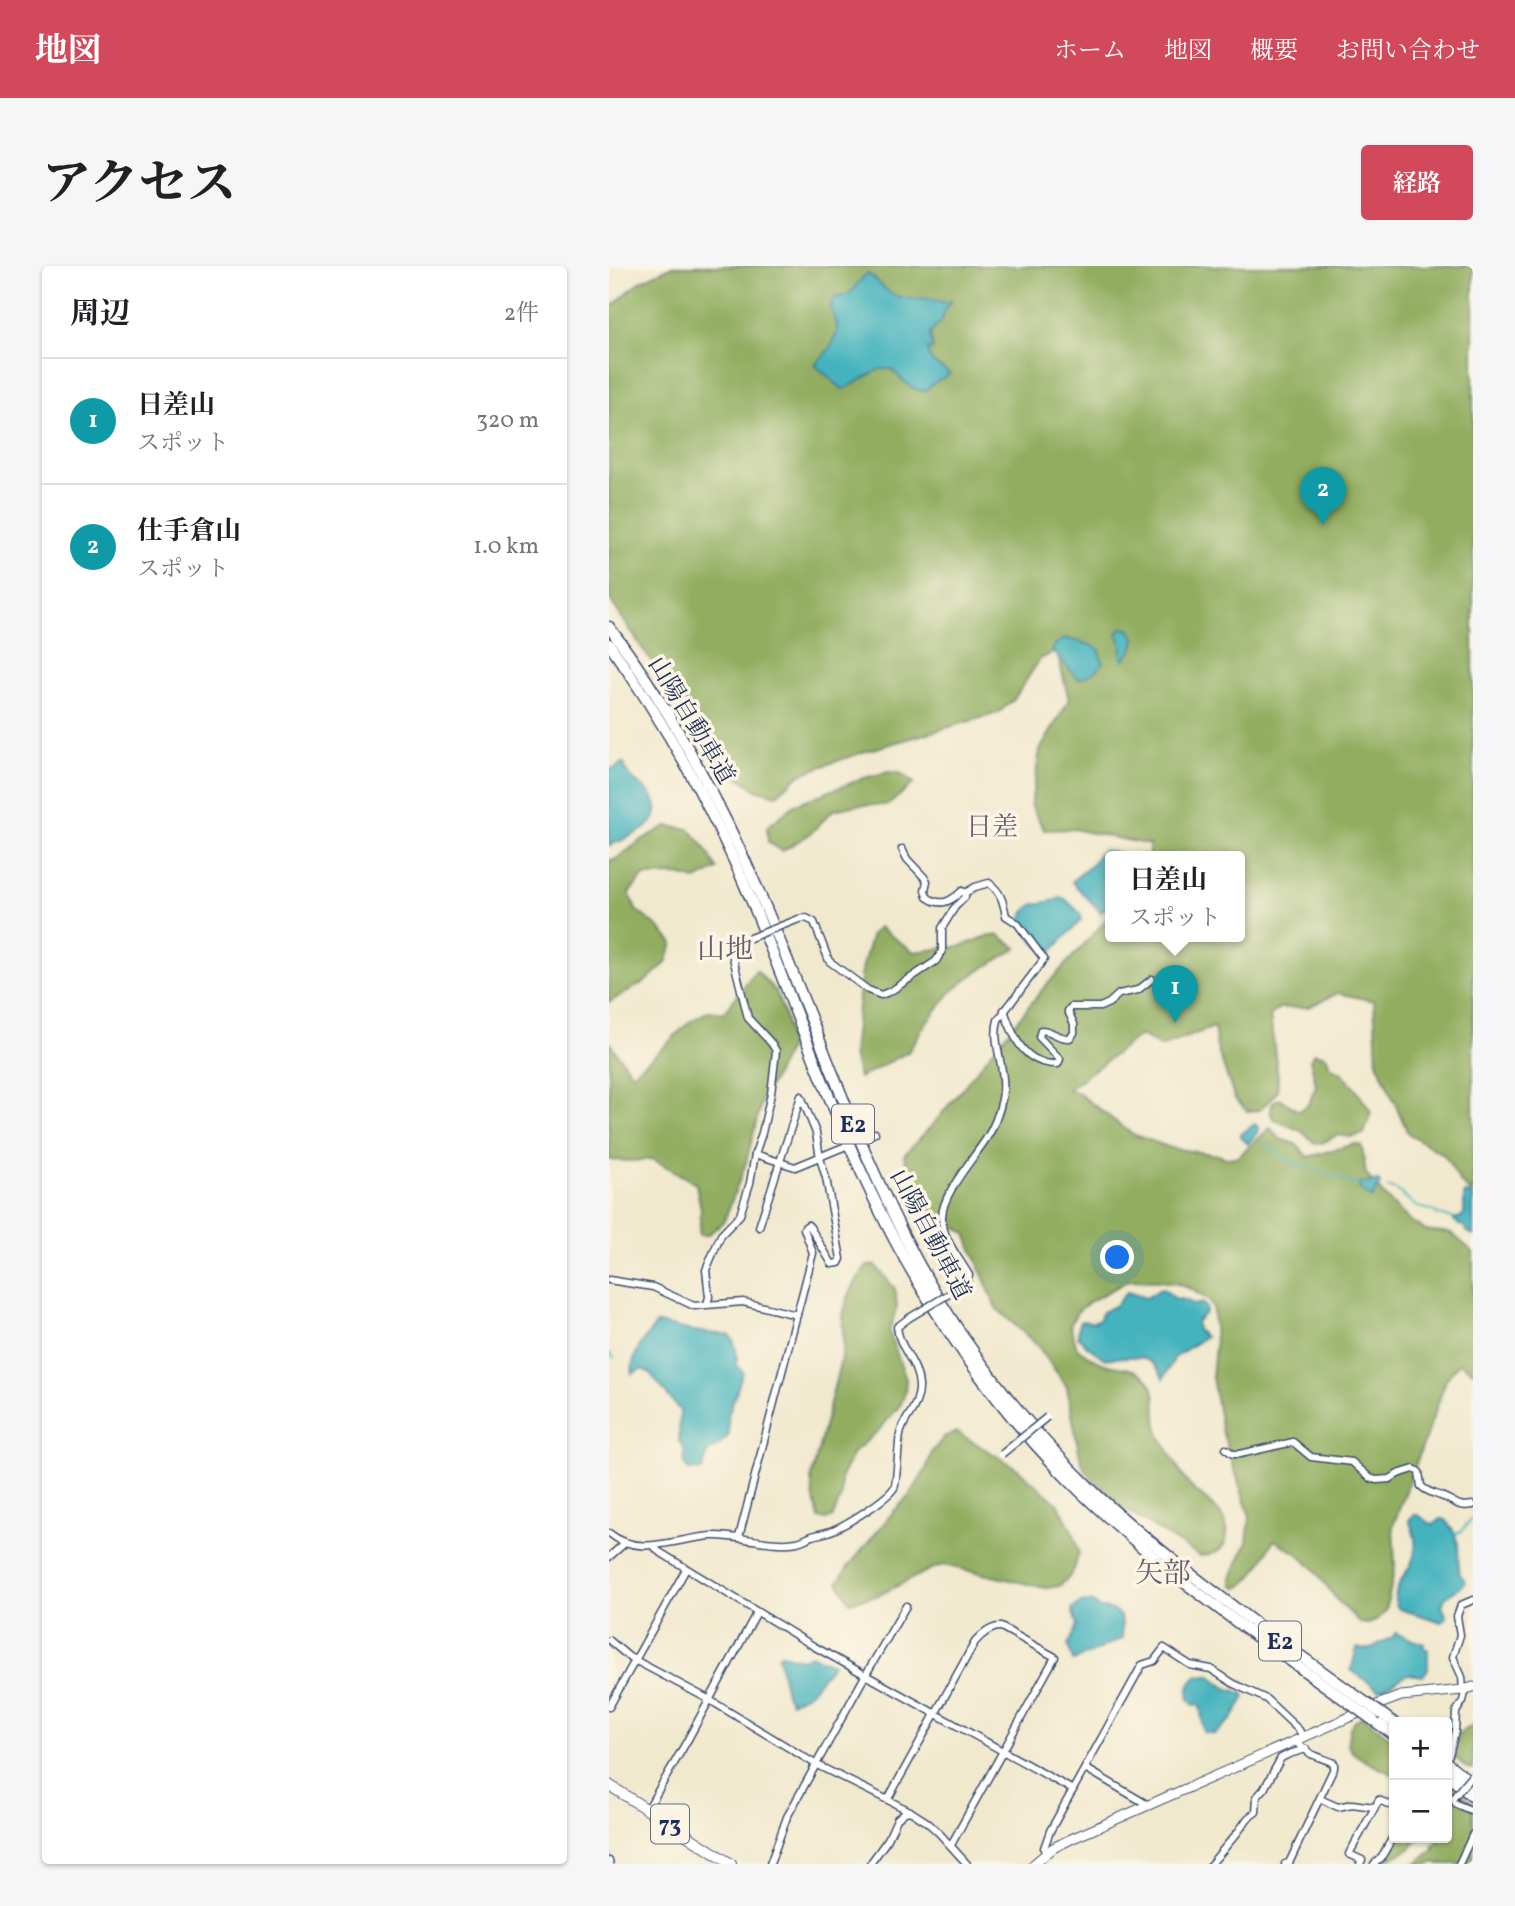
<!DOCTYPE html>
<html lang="ja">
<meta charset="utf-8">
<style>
:root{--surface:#fff;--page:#f6f6f6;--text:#202124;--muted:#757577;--line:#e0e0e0;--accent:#d1495b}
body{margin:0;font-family:Vollkorn,"Noto Serif JP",serif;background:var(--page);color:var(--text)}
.controls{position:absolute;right:21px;bottom:21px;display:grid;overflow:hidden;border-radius:7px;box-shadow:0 2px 5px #0004}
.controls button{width:63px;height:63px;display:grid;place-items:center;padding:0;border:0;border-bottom:2px solid var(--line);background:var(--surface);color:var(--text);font:35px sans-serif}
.you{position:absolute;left:509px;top:992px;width:24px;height:24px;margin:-18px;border:5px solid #fff;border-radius:50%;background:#1a73e8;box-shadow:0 0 0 10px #1a73e833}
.badge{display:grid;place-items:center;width:46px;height:46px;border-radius:50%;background:var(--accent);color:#fff;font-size:23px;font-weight:700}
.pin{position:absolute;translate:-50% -58px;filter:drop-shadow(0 2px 4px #0008)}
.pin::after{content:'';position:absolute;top:37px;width:24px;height:21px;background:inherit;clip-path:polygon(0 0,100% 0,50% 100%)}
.popup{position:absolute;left:496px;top:585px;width:140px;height:91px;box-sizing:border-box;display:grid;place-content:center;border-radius:7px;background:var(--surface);filter:drop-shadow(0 2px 5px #0005);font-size:23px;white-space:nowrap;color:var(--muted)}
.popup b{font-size:26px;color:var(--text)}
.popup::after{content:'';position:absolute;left:50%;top:100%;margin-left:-14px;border:14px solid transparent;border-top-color:var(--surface)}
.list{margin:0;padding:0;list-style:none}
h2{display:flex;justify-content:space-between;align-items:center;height:91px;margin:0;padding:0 28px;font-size:30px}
h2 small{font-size:23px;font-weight:400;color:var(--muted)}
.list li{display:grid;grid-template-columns:46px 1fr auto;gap:21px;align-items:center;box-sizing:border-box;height:126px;padding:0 28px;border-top:2px solid var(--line)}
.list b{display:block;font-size:26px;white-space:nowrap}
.list p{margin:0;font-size:23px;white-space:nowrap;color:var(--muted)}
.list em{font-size:23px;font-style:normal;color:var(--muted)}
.map{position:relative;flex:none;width:864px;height:1598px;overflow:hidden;border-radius:7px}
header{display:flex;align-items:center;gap:42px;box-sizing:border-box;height:98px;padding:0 35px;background:var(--accent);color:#fff}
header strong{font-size:33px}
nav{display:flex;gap:38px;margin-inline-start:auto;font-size:24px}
.intro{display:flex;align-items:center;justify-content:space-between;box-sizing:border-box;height:168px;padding:0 42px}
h1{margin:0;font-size:49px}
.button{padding:18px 32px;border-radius:7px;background:var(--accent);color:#fff;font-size:24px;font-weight:700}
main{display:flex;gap:42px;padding:0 42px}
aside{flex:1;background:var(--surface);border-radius:7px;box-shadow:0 2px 5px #0004}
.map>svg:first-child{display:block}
.forest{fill:#91ad60;stroke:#566e5f;stroke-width:2}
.water{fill:#44b3be;stroke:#30718e;stroke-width:2}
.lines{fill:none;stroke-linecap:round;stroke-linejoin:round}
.stream{stroke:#44b3be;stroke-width:2}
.street-casing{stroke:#3b4b6f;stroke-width:9}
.secondary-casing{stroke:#3b4b6f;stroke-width:11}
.primary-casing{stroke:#3b4b6f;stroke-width:12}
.highway-casing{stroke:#3b4b6f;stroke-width:13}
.street{stroke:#fff;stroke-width:6}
.secondary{stroke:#fff;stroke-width:9}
.primary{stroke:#fff;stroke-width:10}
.highway{stroke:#fff;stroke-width:10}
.street-bridge-casing{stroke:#3b4b6f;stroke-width:9;stroke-linecap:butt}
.highway-bridge-casing{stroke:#3b4b6f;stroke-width:13;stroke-linecap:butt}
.street-bridge{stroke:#fff;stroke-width:6}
.highway-bridge{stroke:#fff;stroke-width:10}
.labels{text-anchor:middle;stroke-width:7;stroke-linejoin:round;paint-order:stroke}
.shield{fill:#fcf5e5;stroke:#5e6a86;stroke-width:2}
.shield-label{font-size:23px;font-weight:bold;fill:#1b2f5e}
.street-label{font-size:24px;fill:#1b2f5e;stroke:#fcf5e5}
.neighbourhood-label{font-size:26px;fill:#635d6d;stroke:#fcf5e5}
.quarter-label{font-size:28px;fill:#635d6d;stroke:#fcf5e5}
</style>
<header>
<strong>地図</strong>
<nav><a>ホーム</a><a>地図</a><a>概要</a><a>お問い合わせ</a></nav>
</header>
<div class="intro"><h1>アクセス</h1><a class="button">経路</a></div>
<main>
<aside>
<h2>周辺<small>2件</small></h2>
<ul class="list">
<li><span class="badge" style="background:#0f9aa8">1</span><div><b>日差山</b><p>スポット</p></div><em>320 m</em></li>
<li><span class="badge" style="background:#0f9aa8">2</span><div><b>仕手倉山</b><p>スポット</p></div><em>1.0 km</em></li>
</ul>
</aside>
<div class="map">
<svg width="864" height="1598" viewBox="0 0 864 1598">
<rect width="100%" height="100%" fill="#fcf5e5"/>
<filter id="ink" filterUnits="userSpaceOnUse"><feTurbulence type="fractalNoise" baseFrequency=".0143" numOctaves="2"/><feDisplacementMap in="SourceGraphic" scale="14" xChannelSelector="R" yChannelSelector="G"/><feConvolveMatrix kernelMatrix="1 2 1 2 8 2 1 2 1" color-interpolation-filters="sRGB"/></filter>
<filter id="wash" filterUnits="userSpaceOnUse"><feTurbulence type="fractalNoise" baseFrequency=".00686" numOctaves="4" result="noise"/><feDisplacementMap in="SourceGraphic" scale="28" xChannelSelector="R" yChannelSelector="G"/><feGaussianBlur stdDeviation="1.57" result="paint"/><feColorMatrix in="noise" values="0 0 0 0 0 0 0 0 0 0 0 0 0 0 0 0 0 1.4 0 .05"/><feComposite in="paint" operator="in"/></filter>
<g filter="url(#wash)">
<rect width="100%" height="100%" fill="#f1e9ce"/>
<g class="forest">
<path d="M63,0H864V928L851,916L836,890L799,867L768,796L765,735L729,727L700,741L670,742L661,750L669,811L668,826L651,844L638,845L626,833L608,782L605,761L552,781L532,769L459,823L469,827L523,868L562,882L609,889L617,892L629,891L661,862L671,873L687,878L699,891L746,878L752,880L754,887L757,908L777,932L800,954L816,964L842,967L864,986V1105L850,1097L836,1115L830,1135L784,1260L786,1300L777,1345L770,1352L760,1358L751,1357L727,1333L705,1303L689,1288L665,1274C655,1289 647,1314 629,1322L623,1318V1311L638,1276L641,1251L613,1165L603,1112L606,1079L604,1042L600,1035L582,1023L569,1018L552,1015L520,1014L480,1036L468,1046L461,1059L468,1082C477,1088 485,1095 496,1098C510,1103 524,1100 536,1111C552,1124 543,1150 550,1167C551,1171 553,1174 555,1177C563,1190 570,1207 580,1219C594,1234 625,1249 617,1274C613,1287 603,1289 591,1290L513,1242L476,1205L470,1186L458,1121L428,1079L387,1042L357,968L306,932L295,889L327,855L433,724L501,650V671H631V591H539L541,579L464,563L435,564L422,539L431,484L460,434L448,385L431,393L405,433L389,447L257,485L191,508L168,529L146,523L123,506L84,445L37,388L0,332V43L30,16Z"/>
<polygon points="279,506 291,507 305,517 279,539 249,539 224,544 201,568 173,585 159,576 158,561 187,538 255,512"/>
<polygon points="58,560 80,563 94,579 108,603 87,614 70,609 35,610 20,627 27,644 51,663 64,677 57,697 37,715 0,736 0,594 7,593 34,573"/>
<polygon points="270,661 305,686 353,680 376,671 390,669 408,682 360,711 341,727 317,757 299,786 250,812 244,788 253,702 263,668"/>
<polygon points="147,704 167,726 177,754 181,780 152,837 137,897 115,955 99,969 90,969 92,943 87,918 44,893 23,895 0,894 0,776 23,808 54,782 80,756 100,745 115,747"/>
<polygon points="706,787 717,790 722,801 733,807 746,822 762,846 755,868 743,871 728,869 713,877 707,878 692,865 664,853 661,845 664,836 671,833 690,845 700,838 707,819 701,793"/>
<path d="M266,999L286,1023L288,1041L280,1066L297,1113L296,1126L292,1138L270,1164L244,1187L232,1211V1230L224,1251L217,1254L210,1252L205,1234L202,1213L231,1097C238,1078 231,1065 235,1046C238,1028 247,1014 258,1000Z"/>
<polygon points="348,1166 409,1203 450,1239 465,1269 470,1287 465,1303 460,1311 450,1320 437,1322 334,1299 322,1303 270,1329 241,1336 229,1316 239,1301 285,1245 301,1229 317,1203 323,1186 336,1170"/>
<path d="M754,1450L785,1475V1509C775,1504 746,1492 741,1483C738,1479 739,1471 740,1467C741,1458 746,1454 754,1450Z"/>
<polygon points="864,1459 864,1503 856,1501 845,1490 850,1467"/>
<polygon points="838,1515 864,1537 864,1598 830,1598 826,1596 821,1598 806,1598 826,1583 824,1580 832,1572 838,1572"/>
<polygon points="788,1572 810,1572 801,1583 780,1593 777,1593 777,1590"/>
</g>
<g class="water">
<path d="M258,8C272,15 274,26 291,31C307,35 321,29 336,37L342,35L341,38L336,42L333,54L321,68L324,83H319C320,100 331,99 341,108L322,119L316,125C300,124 293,113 282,103H271L236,123H233L206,99C222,84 237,63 221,44L225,32C231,30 238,31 242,26C248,20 250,14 258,8Z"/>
<polygon points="513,362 520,363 526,371 524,382 515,394 512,389 513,380 508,367"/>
<path d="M457,372C469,377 481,376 491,384V389L494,396C491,404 478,411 469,413L443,384L447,378Z"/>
<path d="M13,497H15C17,510 25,514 35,522C40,525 43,529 45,535C57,561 18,571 0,580V503L6,502Z"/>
<path d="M494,584L508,587L515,591H501V638L492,646L463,616C468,609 476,606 482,599C487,593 488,588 494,584Z"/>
<path d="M451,632H455L472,648V654L439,689L426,677L411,655C414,650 417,643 422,640C429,635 441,638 451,632Z"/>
<polygon points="646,858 650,862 650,864 639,878 632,871 632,868"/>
<polygon points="770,915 771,918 762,933 749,921 750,918"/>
<polygon points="857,927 864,930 864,969 858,966 855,960 850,959 845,954 844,952 850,952 855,948 855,929"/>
<path d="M554,1023L567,1033L577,1034L585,1039L593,1037L597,1041V1046L587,1056L588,1064L596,1071L566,1091L554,1113C543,1084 520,1091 496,1093L478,1080L469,1070L470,1057L472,1055L484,1056L491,1053L493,1046L506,1040L518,1026L537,1032L550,1024Z"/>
<path d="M48,1057L83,1065L120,1069L124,1074L128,1088L127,1099L134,1106L119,1150L120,1169L110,1179L99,1186L93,1205L80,1204L76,1200L75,1183L70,1175L71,1145L41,1107L33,1103L23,1108C23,1087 35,1073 48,1057Z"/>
<path d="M805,1249H809L824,1259L832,1253L837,1254L846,1268L849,1278L850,1307L856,1315L855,1318L836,1332L833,1340L838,1351L833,1356L791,1343L787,1339C781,1307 822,1302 800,1254Z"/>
<path d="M483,1336L489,1342C500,1342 513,1345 513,1359C513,1363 512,1367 514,1372L464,1395L459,1379L468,1359L463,1344L471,1337Z"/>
<path d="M786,1367L815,1378V1383H819V1403L814,1410L798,1408C789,1414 781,1418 771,1424L742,1404L748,1382C765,1387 767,1376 783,1372Z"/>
<polygon points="172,1388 193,1393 202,1389 224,1398 199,1428 182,1436 177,1428 169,1390"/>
<path d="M589,1410H602L617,1422L635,1428L636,1431L623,1453L606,1468L595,1466L591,1440L589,1438L585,1439C574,1431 580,1416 589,1410Z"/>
</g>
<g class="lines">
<g class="stream">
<polyline points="654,875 683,897 704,902 750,920"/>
<polyline points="779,921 789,925 808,941 823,944 829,949 845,952"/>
<polyline points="0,1087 5,1092"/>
<polyline points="846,1268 851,1266 864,1252"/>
<polyline points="0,1589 3,1592 4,1598"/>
</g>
</g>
</g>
<g filter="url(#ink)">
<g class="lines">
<g class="street-casing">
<g id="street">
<path d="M293,583L298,593L315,611L318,615L316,624L318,631C332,641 341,636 353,625L356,627L366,621L380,617C392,626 394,635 397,650L408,657L435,693L389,754C382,780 399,804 393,833C390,847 385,861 377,873C365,892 332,929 333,952C333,972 350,992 360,1009L357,1018L350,1022"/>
<polyline points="190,653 197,652 205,656 220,695 259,724 272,729 282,725 327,695 333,685 333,662 346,641 356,631 356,627"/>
<path d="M395,744C404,771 415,799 449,798L451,793L430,771L432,764C443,764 449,773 461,772L465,767V758L459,745L462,741H491L500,737L510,728L529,724L543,713"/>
<polyline points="255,872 266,867"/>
<polyline points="146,888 186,901 237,880"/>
<polyline points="0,1014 44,1021 85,1040 134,1036 188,1049"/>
<polyline points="98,1038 100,1031 97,1004 112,969 131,949 141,917 146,888 153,867 162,828 167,785 163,778 139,752 123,688 127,680 133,675"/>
<path d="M617,1183L624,1188H631L684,1176L702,1191L743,1196L761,1212L767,1214L781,1213L789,1208L805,1203L810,1206L812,1220C818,1226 824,1227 832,1230C846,1235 847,1242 864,1239"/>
<path d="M0,1267C30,1292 68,1272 103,1270C130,1269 163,1281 188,1276C193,1275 198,1272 203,1270C210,1268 217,1267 224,1264C238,1258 277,1234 285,1222C288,1218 289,1178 291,1169C294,1152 311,1141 310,1120C309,1096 290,1083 288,1061L300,1052"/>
<polyline points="130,1271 204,987 195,963 196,961 199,959 201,961 223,998 230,997 232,993 217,912 211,892 207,867 192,830 150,961"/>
<polyline points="45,1280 49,1285 206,1381 464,1524"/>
<polyline points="0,1291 16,1277"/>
<polyline points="0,1374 20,1391 99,1433 208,1499 301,1545 318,1556 330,1567 358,1598"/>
<polyline points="854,1424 853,1411 844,1391 851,1369 848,1350 852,1339 864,1334"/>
<polyline points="0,1441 77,1303"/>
<polyline points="840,1489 846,1465 847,1446 854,1435 857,1423"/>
<polyline points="476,1502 539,1539"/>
<polyline points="844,1532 847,1538 864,1545"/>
<path d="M279,1533L366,1376C372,1369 383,1360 392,1361L446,1391L342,1579"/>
<polyline points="711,1533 729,1541 743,1538 765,1541"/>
<polyline points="38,1544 78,1475 148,1346"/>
<polyline points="436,1587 435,1582 441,1565 533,1399 545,1395 555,1382 581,1399 602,1403 625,1418 657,1433 690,1464 694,1471"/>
<polyline points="0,1595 1,1598"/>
<polyline points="161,1598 178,1551 256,1410 297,1340"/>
<polyline points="261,1598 279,1573 288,1553 296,1546 301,1545"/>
<polyline points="602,1598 629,1566 639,1552 647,1546 648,1531 655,1523 672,1492 680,1488 697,1483"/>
<polyline points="676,1598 680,1597 725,1502 725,1497 702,1488 685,1475"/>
<polyline points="751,1598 753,1594 740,1588 770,1534 781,1539"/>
<polyline points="765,1598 772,1592 785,1569"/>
<polyline points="850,1598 864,1568"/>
</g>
</g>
<g class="secondary-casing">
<polyline id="secondary" points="425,1598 444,1582 462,1573 768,1439 792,1430 854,1424 864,1421"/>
</g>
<g class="primary-casing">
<polyline id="primary" points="0,1519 122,1598"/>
</g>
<g class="highway-casing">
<g id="highway">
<path d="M0,361C63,444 112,538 153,633C202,746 241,862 296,972C343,1065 407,1150 481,1222C509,1250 540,1274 570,1299"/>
<path d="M0,378C58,459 106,547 144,638C191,753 232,875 291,984C334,1063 386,1137 449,1203C484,1240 524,1273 563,1307"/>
<polyline points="774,1449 785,1457"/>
<polyline points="764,1454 785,1469"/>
<polyline points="838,1497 864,1518"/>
<polyline points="838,1509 864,1531"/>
</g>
</g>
<use href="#street" class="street"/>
<use href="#secondary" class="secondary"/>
<use href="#primary" class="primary"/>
<use href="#highway" class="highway"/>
<g class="street-bridge-casing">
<g id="street-bridge">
<polyline points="133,675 190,653"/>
<polyline points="300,1052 350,1022"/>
<polyline points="393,1188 438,1151"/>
<polyline points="844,1532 864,1508"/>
</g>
</g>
<g class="highway-bridge-casing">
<g id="highway-bridge">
<polyline points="570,1299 643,1355 774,1449"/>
<polyline points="563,1307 637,1363 764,1454"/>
</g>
</g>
<use href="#street-bridge" class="street-bridge"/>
<use href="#highway-bridge" class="highway-bridge"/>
</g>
</g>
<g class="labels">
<g class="shield">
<rect x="223" y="838.5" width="42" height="39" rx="5"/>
<rect x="650" y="1355.5" width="42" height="39" rx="5"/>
<rect x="42" y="1538.5" width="38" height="39" rx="5"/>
</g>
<g class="shield-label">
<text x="244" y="866">E2</text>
<text x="671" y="1383">E2</text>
<text x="61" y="1566">73</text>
</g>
<g class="street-label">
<text transform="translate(83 454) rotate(59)" y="8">山陽自動車道</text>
<text transform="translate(322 968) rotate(62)" y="8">山陽自動車道</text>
</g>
<g class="neighbourhood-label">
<text x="383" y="569">日差</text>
</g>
<g class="quarter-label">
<text x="116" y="692">山地</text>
<text x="554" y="1316">矢部</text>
</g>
</g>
</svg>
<div class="controls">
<button>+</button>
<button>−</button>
</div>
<div class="you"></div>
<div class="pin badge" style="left:566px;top:757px;background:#0f9aa8">1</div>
<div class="popup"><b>日差山</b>スポット</div>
<div class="pin badge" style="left:714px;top:259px;background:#0f9aa8">2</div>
</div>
</main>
